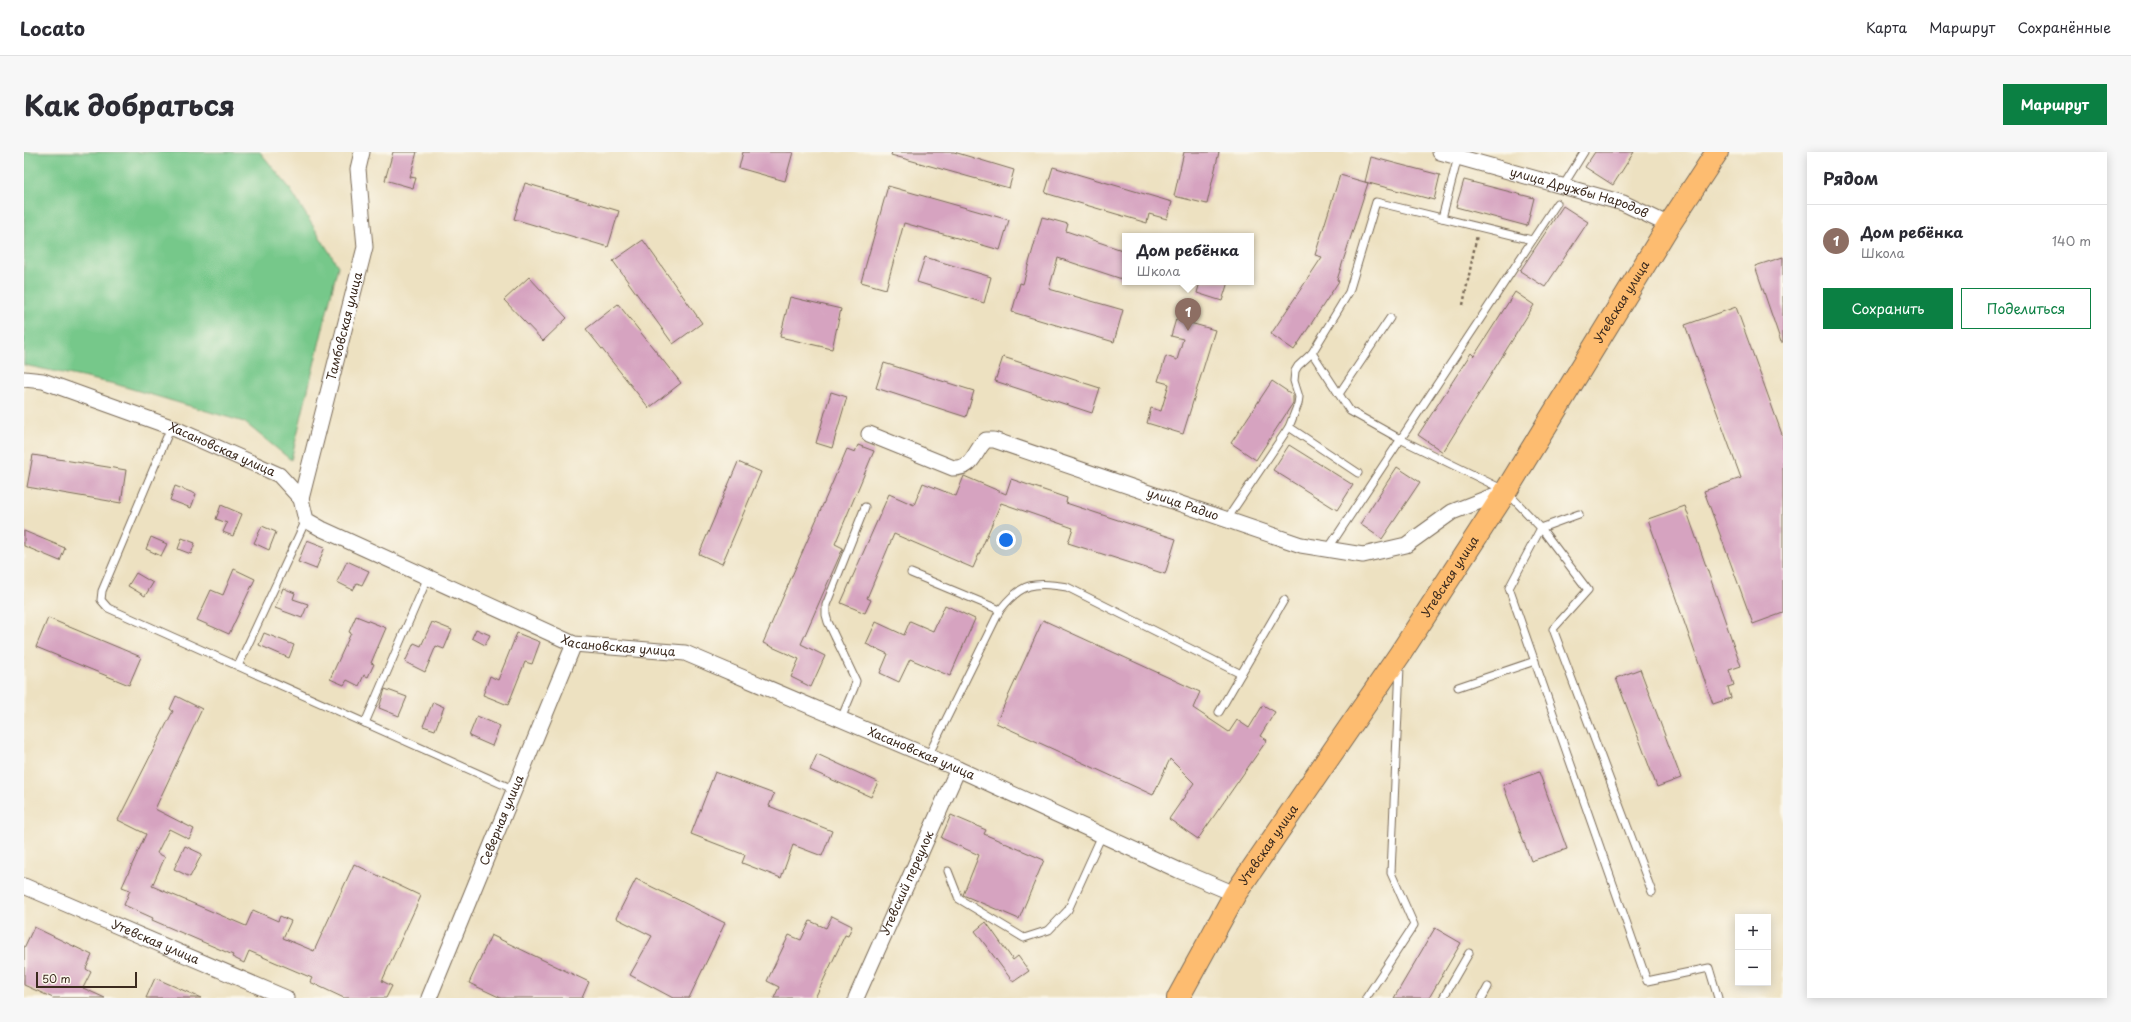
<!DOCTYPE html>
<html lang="ru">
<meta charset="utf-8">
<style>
:root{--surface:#fff;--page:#f7f7f7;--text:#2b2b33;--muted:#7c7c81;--line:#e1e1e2;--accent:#0b8043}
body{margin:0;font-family:"Playpen Sans",sans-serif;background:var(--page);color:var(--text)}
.controls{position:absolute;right:12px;bottom:12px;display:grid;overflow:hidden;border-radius:0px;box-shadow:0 2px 10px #0003}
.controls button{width:36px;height:36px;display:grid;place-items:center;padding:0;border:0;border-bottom:1px solid var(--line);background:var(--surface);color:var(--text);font:20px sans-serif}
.scale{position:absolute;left:12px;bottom:10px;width:101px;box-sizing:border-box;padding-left:4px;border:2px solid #3b2a1e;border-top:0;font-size:11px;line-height:14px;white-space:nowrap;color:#3b2a1e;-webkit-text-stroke:3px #fbf7ec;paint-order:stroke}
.you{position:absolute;left:982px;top:388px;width:14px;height:14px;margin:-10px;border:3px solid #fff;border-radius:50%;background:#1a73e8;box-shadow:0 0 0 6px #1a73e833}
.badge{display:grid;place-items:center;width:26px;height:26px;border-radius:50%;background:var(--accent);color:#fff;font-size:13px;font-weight:700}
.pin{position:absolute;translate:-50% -33px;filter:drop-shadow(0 1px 2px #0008)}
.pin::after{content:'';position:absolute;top:21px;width:14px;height:12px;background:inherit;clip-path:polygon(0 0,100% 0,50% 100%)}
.popup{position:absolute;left:1098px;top:81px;width:132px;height:52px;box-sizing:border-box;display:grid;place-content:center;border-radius:0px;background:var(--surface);filter:drop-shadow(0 1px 3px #0005);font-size:13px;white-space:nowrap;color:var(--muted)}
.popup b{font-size:15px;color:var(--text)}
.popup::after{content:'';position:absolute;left:50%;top:100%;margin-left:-8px;border:8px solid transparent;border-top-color:var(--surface)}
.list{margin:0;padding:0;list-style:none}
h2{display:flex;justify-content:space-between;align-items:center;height:52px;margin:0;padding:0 16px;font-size:17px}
h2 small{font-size:13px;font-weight:400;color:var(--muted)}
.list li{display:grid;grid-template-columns:26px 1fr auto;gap:12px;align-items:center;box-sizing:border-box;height:72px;padding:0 16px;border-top:1px solid var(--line)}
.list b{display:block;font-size:15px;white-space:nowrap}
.list p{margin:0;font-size:13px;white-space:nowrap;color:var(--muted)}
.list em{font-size:13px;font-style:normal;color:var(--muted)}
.actions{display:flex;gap:8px;padding:12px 16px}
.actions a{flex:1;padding:9px 0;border:1px solid var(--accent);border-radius:0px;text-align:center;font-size:14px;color:var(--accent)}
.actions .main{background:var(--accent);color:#fff}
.map{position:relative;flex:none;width:1759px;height:846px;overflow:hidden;border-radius:0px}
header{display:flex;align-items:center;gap:24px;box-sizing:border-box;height:56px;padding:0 20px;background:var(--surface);border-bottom:1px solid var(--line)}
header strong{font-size:19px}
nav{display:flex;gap:22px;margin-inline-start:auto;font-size:14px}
.intro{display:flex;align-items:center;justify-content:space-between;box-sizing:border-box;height:96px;padding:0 24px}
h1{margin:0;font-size:28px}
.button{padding:10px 18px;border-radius:0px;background:var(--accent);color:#fff;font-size:14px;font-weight:700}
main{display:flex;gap:24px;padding:0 24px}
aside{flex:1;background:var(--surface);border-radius:0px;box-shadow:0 2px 10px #0003}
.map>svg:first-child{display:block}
.green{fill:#76c88a;stroke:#587954}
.building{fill:#d6a3c0}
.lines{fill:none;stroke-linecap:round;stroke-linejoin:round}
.service-casing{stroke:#796a57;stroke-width:9}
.minor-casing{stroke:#796a57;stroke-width:17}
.primary-casing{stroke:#796a57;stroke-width:24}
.path{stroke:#796a57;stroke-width:2.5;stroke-dasharray:3 3;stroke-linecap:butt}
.service{stroke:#fff;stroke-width:7}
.minor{stroke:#fff;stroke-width:15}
.primary{stroke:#fdbc70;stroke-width:22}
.labels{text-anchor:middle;stroke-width:3;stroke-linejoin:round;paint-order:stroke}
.street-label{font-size:12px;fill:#3b2a1e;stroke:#fbf7ec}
</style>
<header>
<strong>Locato</strong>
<nav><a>Карта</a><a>Маршрут</a><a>Сохранённые</a></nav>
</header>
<div class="intro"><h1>Как добраться</h1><a class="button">Маршрут</a></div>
<main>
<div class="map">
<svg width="1759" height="846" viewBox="0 0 1759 846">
<rect width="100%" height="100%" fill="#fbf7ec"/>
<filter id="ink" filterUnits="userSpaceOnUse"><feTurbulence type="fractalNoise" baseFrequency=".025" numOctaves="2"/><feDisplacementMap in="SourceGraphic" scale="8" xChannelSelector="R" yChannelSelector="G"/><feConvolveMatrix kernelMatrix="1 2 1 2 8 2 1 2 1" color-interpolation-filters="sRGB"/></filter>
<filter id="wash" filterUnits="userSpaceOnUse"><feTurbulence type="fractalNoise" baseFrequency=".012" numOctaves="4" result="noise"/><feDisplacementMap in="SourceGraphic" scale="16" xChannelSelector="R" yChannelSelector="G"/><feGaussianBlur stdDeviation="0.9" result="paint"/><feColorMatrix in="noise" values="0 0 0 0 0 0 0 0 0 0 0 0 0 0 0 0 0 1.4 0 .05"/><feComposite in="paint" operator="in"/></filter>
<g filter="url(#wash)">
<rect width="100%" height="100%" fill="#ede1c1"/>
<polygon class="green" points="0,0 236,0 264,34 314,114 267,308 220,270 91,232 0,213"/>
<g id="blocks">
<g class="building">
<polygon points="369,0 393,0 386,25 392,26 389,36 361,28"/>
<polygon points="719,0 769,0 761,29 715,16"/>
<polygon points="868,0 930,0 990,18 985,36 867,3"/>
<polygon points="1160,0 1195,0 1183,52 1150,44"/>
<polygon points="1571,0 1610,0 1589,33 1561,15"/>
<polygon points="1347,5 1416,23 1410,48 1341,30"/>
<polygon points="1029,15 1148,50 1143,67 1125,62 1123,71 1021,41"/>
<polygon points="1316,23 1344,31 1313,128 1315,129 1270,198 1247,182 1298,105 1291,103"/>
<polygon points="1440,28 1510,46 1503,74 1432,55"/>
<polygon points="501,31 595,59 584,95 490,67"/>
<polygon points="864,34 985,68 976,98 880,71 862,137 837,130"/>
<polygon points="1539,54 1564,70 1521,135 1496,119"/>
<polygon points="1018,65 1044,72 1042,79 1101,99 1101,128 1034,106 1025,137 1099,158 1090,190 988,160 996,131 999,132"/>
<polygon points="619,88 678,171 649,192 589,109"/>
<polygon points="901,105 967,125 960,151 893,130"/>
<polygon points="1759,105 1759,190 1757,190 1731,114"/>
<polygon points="505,125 543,166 519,189 480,148"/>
<polygon points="1176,130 1204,130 1198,149 1173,141"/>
<polygon points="1491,140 1510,153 1419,300 1394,283 1447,201 1450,204"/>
<polygon points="766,145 817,157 808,197 756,185"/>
<polygon points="594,152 657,231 625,256 562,177"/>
<polygon points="1712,155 1759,285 1759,461 1729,472 1680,339 1717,326 1661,173"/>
<polygon points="1152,167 1191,178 1159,282 1123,271 1127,256 1137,259 1145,232 1134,229 1142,204 1153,208 1159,187 1147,184"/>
<polygon points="979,205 1076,236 1068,261 971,229"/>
<polygon points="860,211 950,239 942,265 852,236"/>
<polygon points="1248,229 1269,243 1269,251 1232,308 1207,291"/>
<polygon points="807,240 823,245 808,296 792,291"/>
<polygon points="834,293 850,299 811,392 819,396 777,492 801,504 787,535 767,525 775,507 739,491 823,297 831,300"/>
<polygon points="1265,293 1329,333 1313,358 1249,318"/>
<polygon points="9,303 102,318 97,351 3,335"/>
<polygon points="714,310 737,320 698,412 675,402"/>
<polygon points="1373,315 1396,330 1358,387 1336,372"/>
<polygon points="940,324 982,342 987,327 1043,346 1042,351 1152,387 1141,422 1044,391 1049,376 977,351 949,416 870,382 843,446 847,448 841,461 817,451 865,342 890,353 899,331 932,344"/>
<polygon points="151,334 172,342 167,356 146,348"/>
<polygon points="197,353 218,362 209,384 199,380 203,371 192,367"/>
<polygon points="1661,354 1717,514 1705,518 1710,533 1704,535 1707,546 1689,552 1624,367"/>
<polygon points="238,374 252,380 245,398 230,391"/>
<polygon points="0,379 41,396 36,409 0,394"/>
<polygon points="127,385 143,392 137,404 122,397"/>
<polygon points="158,386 171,391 167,402 154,397"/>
<polygon points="283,388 301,395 292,417 274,410"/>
<polygon points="323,409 345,419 338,433 333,431 329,438 313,430"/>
<polygon points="210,417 231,427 205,482 173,468 187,438 199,443"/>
<polygon points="112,421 129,431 121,444 104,434"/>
<polygon points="259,436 271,441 269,447 284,452 278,466 251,456"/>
<polygon points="921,453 951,467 926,524 886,507 875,530 856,521 864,502 842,492 852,470 880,483 886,469 909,479"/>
<polygon points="332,464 362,476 347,511 350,512 344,525 340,523 335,534 323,528 320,533 306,527 327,481 325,480"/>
<polygon points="24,466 117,505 105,533 12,495"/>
<polygon points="1019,468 1176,540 1169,556 1205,580 1213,568 1225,576 1239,553 1251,560 1236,584 1243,588 1174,687 1145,667 1170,631 1146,607 1129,643 972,571"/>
<polygon points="408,470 428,478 420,497 412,494 401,520 381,510 390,491 397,494"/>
<polygon points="452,477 466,483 461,493 448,486"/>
<polygon points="240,481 270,493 265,506 235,493"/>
<polygon points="493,481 516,490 508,512 501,510 484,553 459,543 466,524 474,528"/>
<polygon points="1616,517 1657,626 1633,635 1592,526"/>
<polygon points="361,537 383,545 375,564 355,556"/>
<polygon points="152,544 178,557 131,657 170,677 165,687 145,677 133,701 141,705 128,734 222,774 229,758 254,769 256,764 267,769 259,786 290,799 330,712 397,744 358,829 368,834 362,846 320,846 286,830 288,826 225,799 220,811 208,805 209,803 128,768 129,766 100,753 106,738 98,735 122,682 94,668 149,559 146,557"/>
<polygon points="409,550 420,555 411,578 399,574"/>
<polygon points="453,564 476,574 468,594 445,584"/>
<polygon points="793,602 854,630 847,645 786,618"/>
<polygon points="691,620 750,642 745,654 808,679 798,704 769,693 757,726 718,711 721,703 667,682"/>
<polygon points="1515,620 1543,697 1507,709 1479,633"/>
<polygon points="927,663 962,678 960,682 1020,708 995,767 939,743 955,703 917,686"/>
<polygon points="161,694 178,702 166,725 150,717"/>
<polygon points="612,727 701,771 665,846 649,846 606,823 628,784 592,766"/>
<polygon points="808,764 828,774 824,784 821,783 791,846 750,846 755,835 743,829 765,783 777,788 786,769 802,776"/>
<polygon points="962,770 989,808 994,804 1005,819 989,830 951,779"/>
<polygon points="10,775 68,803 62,817 67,820 59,836 81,846 29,846 0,833 0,796"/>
<polygon points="1411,776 1437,791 1405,846 1370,846"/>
<polygon points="467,783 565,830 558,846 477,846 445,831"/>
<polygon points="131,826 177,846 122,846"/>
</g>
</g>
</g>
<g filter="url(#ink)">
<use href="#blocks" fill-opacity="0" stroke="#796a57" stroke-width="1"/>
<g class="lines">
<g class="service-casing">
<g id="service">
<polyline points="1539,34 1560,0"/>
<polyline points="1418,66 1434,5"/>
<polyline points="1288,201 1326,259 1376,287 1482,339 1517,376 1555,362"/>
<polyline points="1315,242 1366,166"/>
<polyline points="147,275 78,439 77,448 84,456 491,638"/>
<polyline points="1265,275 1274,252 1275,245 1270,229 1271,219 1274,214 1288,201 1325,140 1352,50 1508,88"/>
<polyline points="1203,367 1265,275 1334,321"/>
<polyline points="1304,397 1533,51"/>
<polyline points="887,421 976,458"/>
<polyline points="214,514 282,368"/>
<polyline points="1434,535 1511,509"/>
<polyline points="1195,560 1260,448"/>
<polyline points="817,567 830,536 832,529 804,470 802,463 802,453 841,355"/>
<polyline points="341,571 404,425"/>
<path d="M904,604L976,458C997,431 1010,429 1043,435L1217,522"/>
<polyline points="924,719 935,747 1000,786 1025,778 1044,758 1078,683"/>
<polyline points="1628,740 1529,477 1564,438 1517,376 1485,436 1623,829 1685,816 1694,846"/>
<polyline points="1342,846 1390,773 1367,721 1376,514"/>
<polyline points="1419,846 1445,801"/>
<polyline points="1458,846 1464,835"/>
</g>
</g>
<g class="minor-casing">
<g id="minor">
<path id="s1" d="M1416,0L1599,51L1645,73"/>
<path id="s2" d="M0,227L19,229L147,275L255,323L277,347L282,368L298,377L550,492L661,501L934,617L1154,718L1211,742"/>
<path id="s3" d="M845,282L929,316C951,316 949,300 962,288H970L1277,393L1339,403L1382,393L1428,360L1482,339"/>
<path id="s4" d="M277,347L341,95L334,17L338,0"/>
<path id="s5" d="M0,734L262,846"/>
<path id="s6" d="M405,846L550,492"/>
<path id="s7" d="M832,846L934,617"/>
</g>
</g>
<g class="primary-casing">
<g id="primary">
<path id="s8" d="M1154,846L1211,742L1376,502L1482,339L1645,73L1693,0"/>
</g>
</g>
<polyline class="path" points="1439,153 1453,83"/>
<use href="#service" class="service"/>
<use href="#minor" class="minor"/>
<use href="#primary" class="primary"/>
</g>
</g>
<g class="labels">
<g class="street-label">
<text dy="4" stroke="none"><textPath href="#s1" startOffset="145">улица Дружбы Народов</textPath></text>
<text dy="4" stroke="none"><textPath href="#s8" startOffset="826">Утевская улица</textPath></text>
<text dy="4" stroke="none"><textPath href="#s4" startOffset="178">Тамбовская улица</textPath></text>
<text dy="4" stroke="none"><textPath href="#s2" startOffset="211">Хасановская улица</textPath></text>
<text dy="4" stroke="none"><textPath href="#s3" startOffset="344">улица Радио</textPath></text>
<text dy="4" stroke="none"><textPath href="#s8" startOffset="502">Утевская улица</textPath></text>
<text dy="4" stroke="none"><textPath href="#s2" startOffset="667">Хасановская улица</textPath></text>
<text dy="4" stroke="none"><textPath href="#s2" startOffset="991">Хасановская улица</textPath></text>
<text dy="4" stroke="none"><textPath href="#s6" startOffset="192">Северная улица</textPath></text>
<text dy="4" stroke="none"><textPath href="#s8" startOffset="178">Утевская улица</textPath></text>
<text dy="4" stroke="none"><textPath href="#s7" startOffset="126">Утевский переулок</textPath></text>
<text dy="4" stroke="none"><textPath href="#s5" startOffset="143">Утевская улица</textPath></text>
</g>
</g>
</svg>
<div class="controls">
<button>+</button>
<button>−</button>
</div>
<div class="scale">50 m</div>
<div class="you"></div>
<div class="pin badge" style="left:1164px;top:179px;background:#8d6e63">1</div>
<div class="popup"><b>Дом ребёнка</b>Школа</div>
</div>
<aside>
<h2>Рядом<small></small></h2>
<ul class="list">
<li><span class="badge" style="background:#8d6e63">1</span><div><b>Дом ребёнка</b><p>Школа</p></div><em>140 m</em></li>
</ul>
<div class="actions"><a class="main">Сохранить</a><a>Поделиться</a></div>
</aside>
</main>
